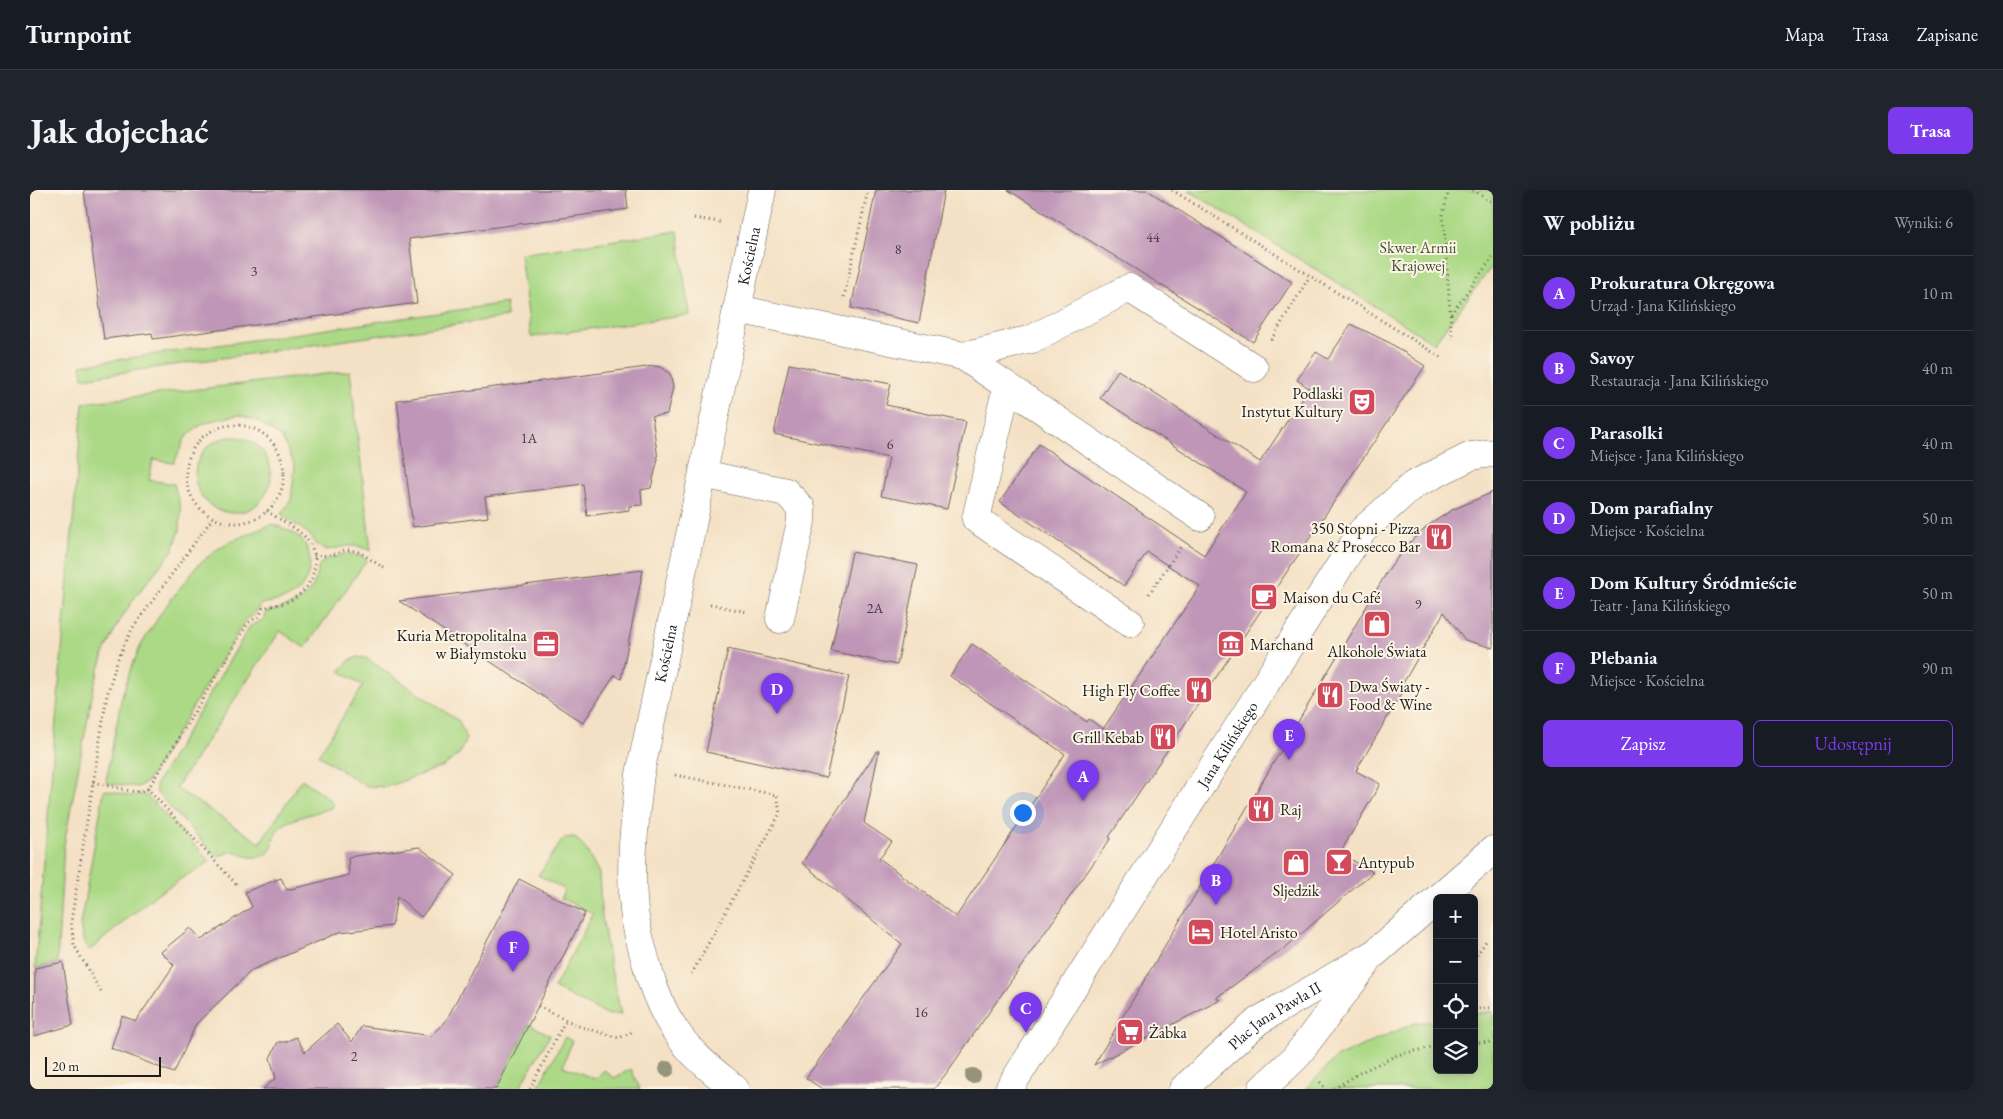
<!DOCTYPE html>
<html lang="pl">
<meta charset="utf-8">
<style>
:root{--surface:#171b24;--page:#20242c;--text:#f1f3f6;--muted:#9ea1a6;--line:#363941;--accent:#7c3aed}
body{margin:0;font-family:"EB Garamond",serif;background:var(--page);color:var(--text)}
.controls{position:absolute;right:15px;bottom:15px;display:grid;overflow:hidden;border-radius:8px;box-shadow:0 2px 12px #0003}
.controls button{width:45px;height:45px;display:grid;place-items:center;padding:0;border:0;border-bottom:1px solid var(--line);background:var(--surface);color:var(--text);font:25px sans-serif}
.scale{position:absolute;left:15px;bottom:12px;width:116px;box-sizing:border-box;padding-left:5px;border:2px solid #1c1c1c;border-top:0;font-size:14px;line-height:18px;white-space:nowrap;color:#1c1c1c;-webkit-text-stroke:4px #fcf5e5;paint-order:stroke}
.you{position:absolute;left:992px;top:622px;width:18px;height:18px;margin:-12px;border:4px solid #fff;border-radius:50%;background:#1a73e8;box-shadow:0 0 0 8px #1a73e833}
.badge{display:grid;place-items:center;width:32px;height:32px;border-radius:50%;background:var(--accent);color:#fff;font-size:16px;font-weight:700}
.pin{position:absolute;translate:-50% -41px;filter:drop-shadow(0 1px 2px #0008)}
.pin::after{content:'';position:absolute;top:26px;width:18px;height:15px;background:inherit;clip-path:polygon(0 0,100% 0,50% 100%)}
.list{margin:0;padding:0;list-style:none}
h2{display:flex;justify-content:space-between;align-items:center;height:65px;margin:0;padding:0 20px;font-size:21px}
h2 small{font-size:16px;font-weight:400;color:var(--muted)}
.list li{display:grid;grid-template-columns:32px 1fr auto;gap:15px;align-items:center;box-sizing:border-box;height:75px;padding:0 20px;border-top:1px solid var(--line)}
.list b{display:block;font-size:19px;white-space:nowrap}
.list p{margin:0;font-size:16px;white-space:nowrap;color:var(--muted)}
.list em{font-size:16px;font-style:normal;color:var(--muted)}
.actions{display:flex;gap:10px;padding:15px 20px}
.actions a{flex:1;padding:11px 0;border:1px solid var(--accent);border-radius:8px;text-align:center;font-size:18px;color:var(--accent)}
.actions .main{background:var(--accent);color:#fff}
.icon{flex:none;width:28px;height:28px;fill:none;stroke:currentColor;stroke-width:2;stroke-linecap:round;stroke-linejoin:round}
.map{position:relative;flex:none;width:1463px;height:899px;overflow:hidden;border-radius:8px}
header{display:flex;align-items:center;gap:30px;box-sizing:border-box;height:70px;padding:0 25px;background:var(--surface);border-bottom:1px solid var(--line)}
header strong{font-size:24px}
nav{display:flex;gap:28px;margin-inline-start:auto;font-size:18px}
.intro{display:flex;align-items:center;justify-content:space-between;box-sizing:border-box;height:120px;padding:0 30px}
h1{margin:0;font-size:35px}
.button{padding:12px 22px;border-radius:8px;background:var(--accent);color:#fff;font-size:18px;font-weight:700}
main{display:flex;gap:30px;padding:0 30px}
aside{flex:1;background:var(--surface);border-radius:8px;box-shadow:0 2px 12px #0003}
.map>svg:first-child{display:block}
.green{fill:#acd986;stroke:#647a51}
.building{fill:#bf96b7}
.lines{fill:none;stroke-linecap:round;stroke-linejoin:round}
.street-casing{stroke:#686157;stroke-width:29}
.secondary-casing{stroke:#686157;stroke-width:29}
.path{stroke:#686157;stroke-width:3;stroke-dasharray:1 4;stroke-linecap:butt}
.street{stroke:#fff;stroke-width:28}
.secondary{stroke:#fff;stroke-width:28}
.tree{fill:#95947a}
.labels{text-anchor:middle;stroke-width:4;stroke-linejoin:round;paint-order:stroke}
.number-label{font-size:14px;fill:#453a43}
.park-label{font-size:16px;fill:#47553c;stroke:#fcf5e5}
.street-label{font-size:16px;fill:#1c1c1c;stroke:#fcf5e5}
.poi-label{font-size:16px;fill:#1c1c1c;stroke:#fcf5e5;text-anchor:start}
</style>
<header>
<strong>Turnpoint</strong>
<nav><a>Mapa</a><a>Trasa</a><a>Zapisane</a></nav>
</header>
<div class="intro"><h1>Jak dojechać</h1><a class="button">Trasa</a></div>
<main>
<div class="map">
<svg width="1463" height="899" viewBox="0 0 1463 899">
<rect width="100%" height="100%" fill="#fcf5e5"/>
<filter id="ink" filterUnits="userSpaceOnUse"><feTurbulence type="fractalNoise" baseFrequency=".02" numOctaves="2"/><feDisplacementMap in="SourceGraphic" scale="10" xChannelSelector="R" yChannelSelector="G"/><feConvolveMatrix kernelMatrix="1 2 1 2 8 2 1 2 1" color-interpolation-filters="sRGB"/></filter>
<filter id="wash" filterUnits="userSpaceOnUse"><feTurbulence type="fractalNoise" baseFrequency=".0096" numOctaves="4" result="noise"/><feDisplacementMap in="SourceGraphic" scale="20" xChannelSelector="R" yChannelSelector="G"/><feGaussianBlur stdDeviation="1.12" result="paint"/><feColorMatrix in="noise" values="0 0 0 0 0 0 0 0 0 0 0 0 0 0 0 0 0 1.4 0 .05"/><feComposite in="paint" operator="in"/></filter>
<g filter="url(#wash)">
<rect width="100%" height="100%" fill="#f4e1c5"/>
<g class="green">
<polygon points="1158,0 1463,0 1463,75 1404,153"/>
<polygon points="648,41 659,125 501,147 490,64"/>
<polygon points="476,113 477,127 53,188 51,175"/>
<path d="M320,181L341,361C321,352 316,357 297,360L288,356L279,344L251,324L261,310L265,276L252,248L228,231L209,225L184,230L171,235L155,248L144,273L123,270L119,290L144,294L151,320L150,340L143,360L105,407L89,432L74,464L64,496L34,655L27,773L5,778L53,213Z"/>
<circle cx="203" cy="285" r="38"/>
<path d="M242,334C251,337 264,342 270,348C287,365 281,394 261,406C253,411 240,412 231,414L223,425L216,429L118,591L108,597L77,593L76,591L92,506L100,481L111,455L133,420L168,375L185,361L197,353Z"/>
<path d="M313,364L331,366L337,370L275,458L250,441L146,598L230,653L272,589L302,611L304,615L301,618C289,622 263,628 253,635C237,646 251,669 221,667C215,667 208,662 202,661L187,667L126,602V594L220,436L233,430L236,422C255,418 275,413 284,393C287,386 287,377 292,372C297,367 307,368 313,364Z"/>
<polygon points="328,467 336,468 429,531 436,549 429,564 414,576 356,597 335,596 288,565 333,496 310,481 320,470"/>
<polygon points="78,600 101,606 111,604 117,606 180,671 128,703 59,761 53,751 50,735 74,601"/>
<polygon points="545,647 557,661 569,683 571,720 579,770 591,824 578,825 524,798 563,724 531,708 534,699 508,685 534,648"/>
<polygon points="1463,821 1463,899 1275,899 1307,867 1385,833 1407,831 1407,880 1444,880 1444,824"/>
<polygon points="499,834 520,845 489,899 471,899 467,897"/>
<polygon points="535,847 542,851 533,876 565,889 574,880 584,888 601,879 610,899 507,899"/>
</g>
<g id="blocks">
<g class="building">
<polygon points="54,0 596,0 598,19 379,49 387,113 123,149 122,143 74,149"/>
<polygon points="846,0 914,0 889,133 821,118"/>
<polygon points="978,0 1117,0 1262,92 1223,152"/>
<polygon points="1321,134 1360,153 1395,176 1079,647 1081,648 918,881 904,899 792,899 776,888 872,754 772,673 847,561 849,561 834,633 862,652 849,668 926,727 1035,564 920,486 942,454 1057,532 1059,529 1073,539 1170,396 1117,362 1094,396 970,312 1009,254 1174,365 1216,302 1070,208 1088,180 1230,272 1279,198 1267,190 1286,162 1298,169"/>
<polygon points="759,174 861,194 856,215 936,232 917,319 851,306 859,268 744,244"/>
<polygon points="624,176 630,177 640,184 643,197 637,224 622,226 628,269 621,298 611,300 612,315 599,316 599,320 557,326 553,294 455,307 458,327 383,337 367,210"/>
<polygon points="1463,302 1463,458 1435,450 1414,422 1368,502 1371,504 1326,581 1350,594 1310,663 1343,682 1256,757 1186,808 1190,810 1064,875 1360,377 1379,353 1399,335 1422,320"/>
<polygon points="822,362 888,375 867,475 801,461"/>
<polygon points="613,380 591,489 585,485 553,533 369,411"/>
<polygon points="698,459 819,486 796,588 676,562"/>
<polygon points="389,657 426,685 391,727 367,706 362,736 310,742 222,780 166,834 144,883 81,858 92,826 106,831 144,775 131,762 160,738 171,750 222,717 215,702 251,688 257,700 319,685 318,667"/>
<polygon points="489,689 555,723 466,899 233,899 246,888 240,868 248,852 255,852 266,847 275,862 307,834 322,852 332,836 402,846 416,831"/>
<polygon points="33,772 43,835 4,846 5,778"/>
</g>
</g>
</g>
<g filter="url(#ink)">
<use href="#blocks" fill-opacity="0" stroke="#686157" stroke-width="1"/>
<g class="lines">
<g class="street-casing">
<g id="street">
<polyline points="707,119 933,166 1170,327"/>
<polyline points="933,166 1002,149 1099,98 1224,178"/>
<polyline points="977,196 946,329 1100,433"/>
<polyline points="673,284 756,302 771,318 771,331 750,429"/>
<path id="s1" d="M705,899C686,883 665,868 650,847C633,825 623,799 616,772C611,755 606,738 604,720C599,675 605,629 610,584L732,0"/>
<path id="s2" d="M979,899L1332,341L1383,295L1441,266L1463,263"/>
</g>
</g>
<g class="secondary-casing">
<g id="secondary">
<polyline points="1408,708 1463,660"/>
<path id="s3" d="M1153,899L1228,831L1345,763L1407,709"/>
<polyline points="1232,899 1265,868 1336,774"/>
</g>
</g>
<g class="path">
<polyline points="1142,0 1412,168"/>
<polyline points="1419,0 1413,24 1422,149"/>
<polyline points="1443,0 1463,13"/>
<polyline points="664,28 690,32"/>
<polyline points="814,107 838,0"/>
<polyline points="1421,124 1463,67"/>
<polyline points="1241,150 1280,86"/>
<circle cx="205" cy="284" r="49"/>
<polyline points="284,366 302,365 314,360 320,360 329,362 354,378"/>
<polyline points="1119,404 1152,355"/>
<polyline points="680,414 717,422"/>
<polyline points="645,585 747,605 750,623 661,785"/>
<polyline points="63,592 105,602 118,599 206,694"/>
<path d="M118,599L218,433L230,425L233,418C242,415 255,414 263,409C281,399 291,374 281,355C273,340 251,331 237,321"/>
<polyline points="1444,769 1457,750"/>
<polyline points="71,802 44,755 41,732 77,505 87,471 102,439 182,329"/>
<polyline points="508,816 549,836 589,848 602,842"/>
<polyline points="1444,820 1463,817"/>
<polyline points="1444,853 1463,852"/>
<polyline points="1290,892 1296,899"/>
<polyline points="500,899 536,829"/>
<polyline points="1304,899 1331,882 1367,865 1407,856"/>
</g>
<use href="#street" class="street"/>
<use href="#secondary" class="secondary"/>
</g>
<g class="tree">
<circle cx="986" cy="820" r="8"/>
<circle cx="637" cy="879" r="8"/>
<circle cx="943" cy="886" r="8"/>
</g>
</g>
<defs>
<g id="theatre-square" transform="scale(1.4375)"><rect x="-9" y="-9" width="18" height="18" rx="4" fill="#d1495b" stroke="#fcf5e5"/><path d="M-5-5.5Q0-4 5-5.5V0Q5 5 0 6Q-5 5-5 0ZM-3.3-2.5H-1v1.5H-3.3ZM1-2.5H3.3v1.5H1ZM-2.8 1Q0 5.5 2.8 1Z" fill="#fff"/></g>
<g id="restaurant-square" transform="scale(1.4375)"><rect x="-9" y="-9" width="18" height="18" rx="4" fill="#d1495b" stroke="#fcf5e5"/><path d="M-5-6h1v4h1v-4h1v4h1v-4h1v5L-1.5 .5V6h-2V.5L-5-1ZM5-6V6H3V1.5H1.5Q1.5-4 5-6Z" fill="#fff"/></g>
<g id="cafe-square" transform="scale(1.4375)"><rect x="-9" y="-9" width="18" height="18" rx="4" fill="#d1495b" stroke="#fcf5e5"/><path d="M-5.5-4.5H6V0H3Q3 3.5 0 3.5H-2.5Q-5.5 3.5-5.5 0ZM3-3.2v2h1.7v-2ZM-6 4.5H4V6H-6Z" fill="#fff"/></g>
<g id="shop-square" transform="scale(1.4375)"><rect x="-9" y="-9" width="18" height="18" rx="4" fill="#d1495b" stroke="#fcf5e5"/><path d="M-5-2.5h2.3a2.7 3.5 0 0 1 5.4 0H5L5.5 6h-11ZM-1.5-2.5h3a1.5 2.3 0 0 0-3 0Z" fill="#fff"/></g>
<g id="office-square" transform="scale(1.4375)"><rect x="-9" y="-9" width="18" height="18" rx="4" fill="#d1495b" stroke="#fcf5e5"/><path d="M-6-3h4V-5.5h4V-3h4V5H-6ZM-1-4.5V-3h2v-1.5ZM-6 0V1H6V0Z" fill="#fff"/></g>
<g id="museum-square" transform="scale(1.4375)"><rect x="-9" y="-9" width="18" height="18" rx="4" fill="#d1495b" stroke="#fcf5e5"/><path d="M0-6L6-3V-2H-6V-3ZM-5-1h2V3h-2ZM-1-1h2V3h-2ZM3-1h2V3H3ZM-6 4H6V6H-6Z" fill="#fff"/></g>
<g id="bar-square" transform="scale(1.4375)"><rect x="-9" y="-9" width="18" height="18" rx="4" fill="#d1495b" stroke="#fcf5e5"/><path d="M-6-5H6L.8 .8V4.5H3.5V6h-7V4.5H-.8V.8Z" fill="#fff"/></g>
<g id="hotel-square" transform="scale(1.4375)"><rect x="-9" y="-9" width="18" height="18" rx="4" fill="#d1495b" stroke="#fcf5e5"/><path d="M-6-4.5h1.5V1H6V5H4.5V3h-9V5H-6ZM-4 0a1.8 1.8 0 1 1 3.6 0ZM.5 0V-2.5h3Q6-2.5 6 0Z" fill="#fff"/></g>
<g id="supermarket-square" transform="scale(1.4375)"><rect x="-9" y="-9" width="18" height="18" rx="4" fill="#d1495b" stroke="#fcf5e5"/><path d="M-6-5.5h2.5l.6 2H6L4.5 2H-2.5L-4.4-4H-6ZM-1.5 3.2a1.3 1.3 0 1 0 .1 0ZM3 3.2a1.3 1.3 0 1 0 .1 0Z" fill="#fff"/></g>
</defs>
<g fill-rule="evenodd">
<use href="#theatre-square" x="1332" y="212"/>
<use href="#restaurant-square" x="1409" y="347"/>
<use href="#cafe-square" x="1234" y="407"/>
<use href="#shop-square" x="1347" y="434"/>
<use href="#office-square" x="516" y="454"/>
<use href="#museum-square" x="1201" y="454"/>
<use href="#restaurant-square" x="1169" y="500"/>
<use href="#restaurant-square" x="1300" y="505"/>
<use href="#restaurant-square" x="1133" y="547"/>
<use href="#restaurant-square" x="1231" y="619"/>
<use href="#bar-square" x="1309" y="672"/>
<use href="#shop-square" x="1266" y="673"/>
<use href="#hotel-square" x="1171" y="742"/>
<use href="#supermarket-square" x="1100" y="842"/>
</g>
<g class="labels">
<g class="number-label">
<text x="1123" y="52">44</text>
<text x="868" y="64">8</text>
<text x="224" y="86">3</text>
<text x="499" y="253">1A</text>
<text x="860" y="259">6</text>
<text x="1388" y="419">9</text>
<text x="845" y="423">2A</text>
<text x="891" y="827">16</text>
<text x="324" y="871">2</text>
</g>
<g class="park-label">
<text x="1388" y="63">Skwer Armii<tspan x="1388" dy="18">Krajowej</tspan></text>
</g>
<g class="street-label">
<text dy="6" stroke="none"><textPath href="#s1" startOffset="878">Kościelna</textPath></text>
<text dy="6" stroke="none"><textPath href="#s1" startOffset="472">Kościelna</textPath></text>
<text dy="6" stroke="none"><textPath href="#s2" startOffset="408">Jana Kilińskiego</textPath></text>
<text dy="6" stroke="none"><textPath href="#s3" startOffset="118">Plac Jana Pawła II</textPath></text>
</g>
<g class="poi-label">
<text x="1313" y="209" text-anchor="end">Podlaski<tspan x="1313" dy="18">Instytut Kultury</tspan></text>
<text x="1390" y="344" text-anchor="end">350 Stopni - Pizza<tspan x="1390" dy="18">Romana &amp; Prosecco Bar</tspan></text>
<text x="1253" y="413">Maison du Café</text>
<text x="497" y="451" text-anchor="end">Kuria Metropolitalna<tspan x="497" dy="18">w Białymstoku</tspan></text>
<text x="1220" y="460">Marchand</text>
<text x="1347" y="467" text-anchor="middle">Alkohole Świata</text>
<text x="1319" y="502">Dwa Światy -<tspan x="1319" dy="18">Food &amp; Wine</tspan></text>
<text x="1150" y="506" text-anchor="end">High Fly Coffee</text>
<text x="1114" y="553" text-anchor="end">Grill Kebab</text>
<text x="1250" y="625">Raj</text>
<text x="1328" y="678">Antypub</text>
<text x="1266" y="706" text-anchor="middle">Sljedzik</text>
<text x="1190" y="748">Hotel Aristo</text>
<text x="1119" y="848">Żabka</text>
</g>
</g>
</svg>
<div class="controls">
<button>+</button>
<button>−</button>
<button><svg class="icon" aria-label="locate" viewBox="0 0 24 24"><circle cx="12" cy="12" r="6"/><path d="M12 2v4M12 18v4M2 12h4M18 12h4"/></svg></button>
<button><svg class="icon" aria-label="layers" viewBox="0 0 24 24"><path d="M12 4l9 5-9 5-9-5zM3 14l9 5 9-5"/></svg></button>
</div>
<div class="scale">20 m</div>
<div class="you"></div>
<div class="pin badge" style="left:1053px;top:611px">A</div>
<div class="pin badge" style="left:1186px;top:715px">B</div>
<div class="pin badge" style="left:996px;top:843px">C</div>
<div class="pin badge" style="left:747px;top:524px">D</div>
<div class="pin badge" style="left:1259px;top:570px">E</div>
<div class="pin badge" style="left:483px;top:782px">F</div>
</div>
<aside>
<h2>W pobliżu<small>Wyniki: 6</small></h2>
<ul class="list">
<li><span class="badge">A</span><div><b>Prokuratura Okręgowa</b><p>Urząd · Jana Kilińskiego</p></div><em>10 m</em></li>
<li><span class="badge">B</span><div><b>Savoy</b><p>Restauracja · Jana Kilińskiego</p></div><em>40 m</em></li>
<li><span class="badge">C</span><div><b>Parasolki</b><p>Miejsce · Jana Kilińskiego</p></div><em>40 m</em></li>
<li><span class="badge">D</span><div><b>Dom parafialny</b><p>Miejsce · Kościelna</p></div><em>50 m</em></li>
<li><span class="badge">E</span><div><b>Dom Kultury Śródmieście</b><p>Teatr · Jana Kilińskiego</p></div><em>50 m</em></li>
<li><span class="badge">F</span><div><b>Plebania</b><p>Miejsce · Kościelna</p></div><em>90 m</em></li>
</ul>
<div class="actions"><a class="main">Zapisz</a><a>Udostępnij</a></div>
</aside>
</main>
